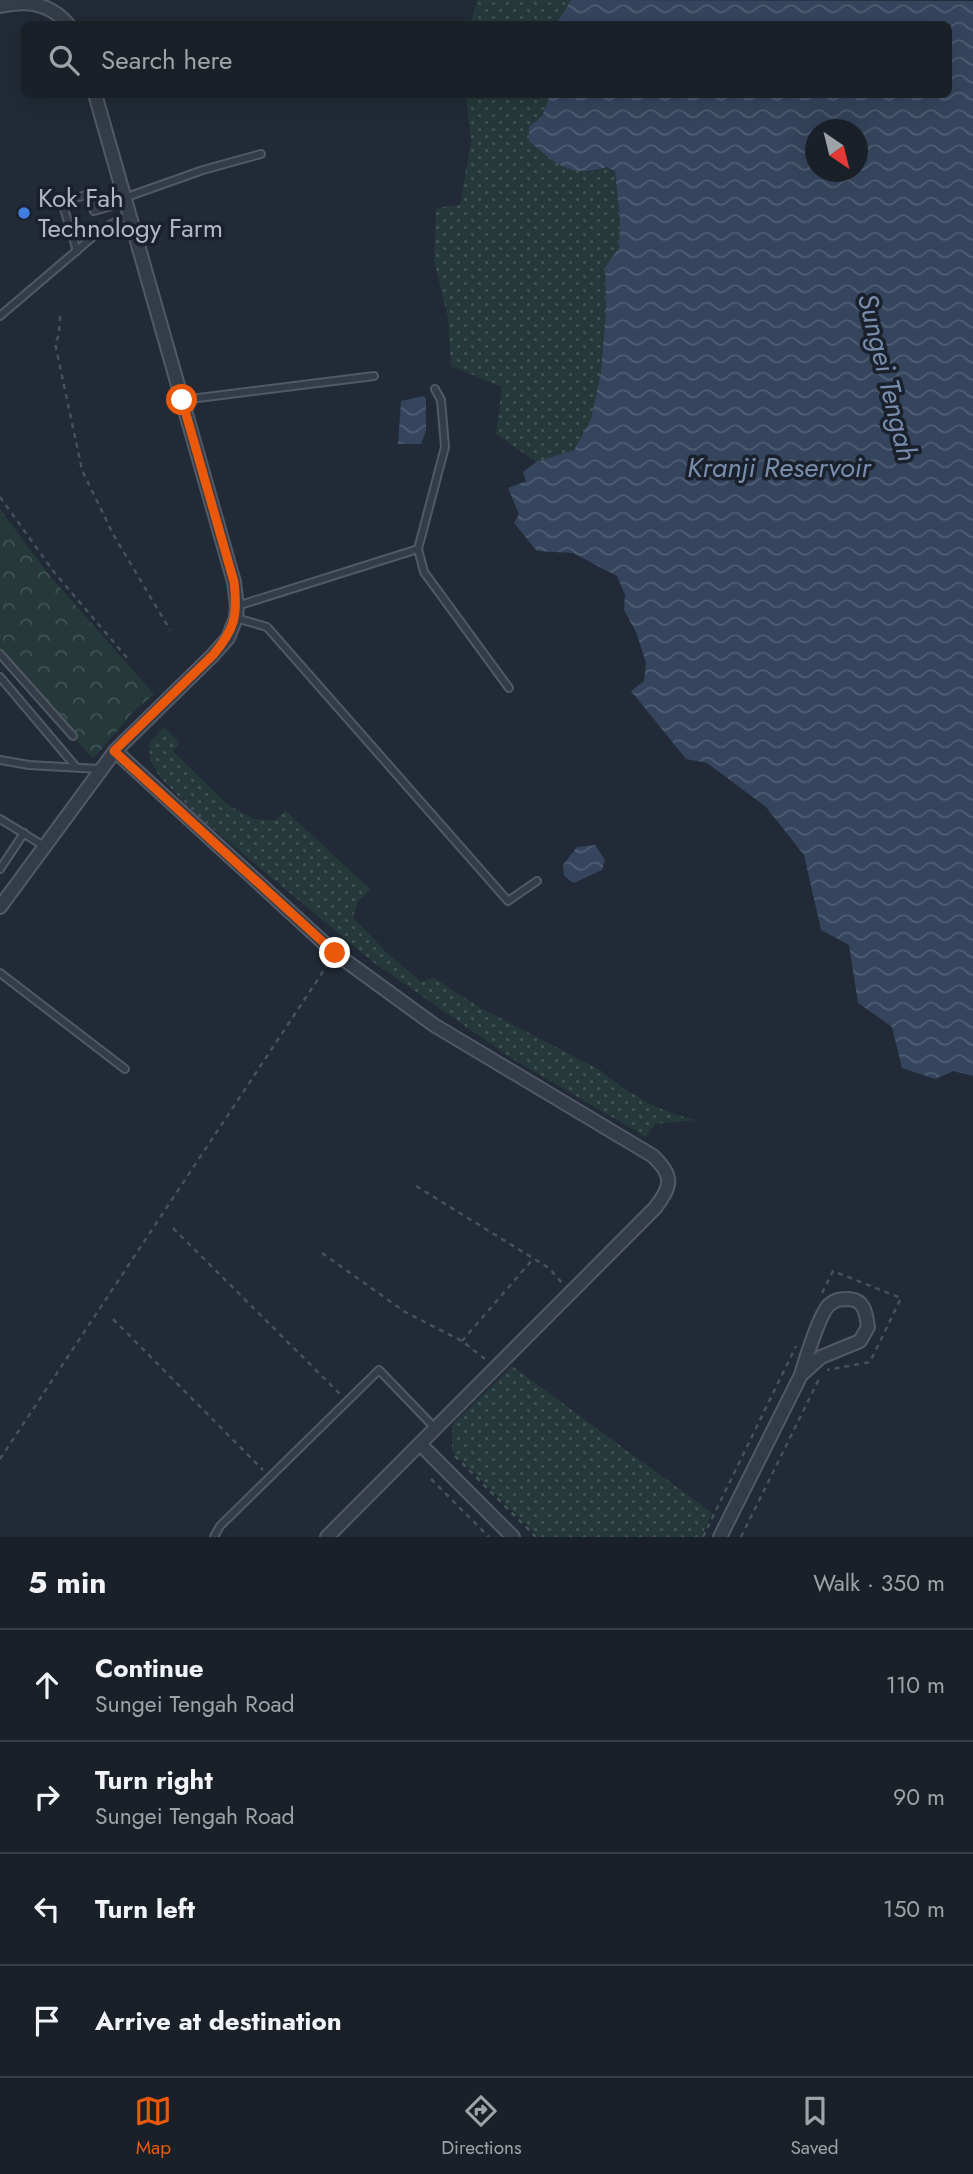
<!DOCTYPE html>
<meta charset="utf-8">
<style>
:root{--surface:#192028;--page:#222830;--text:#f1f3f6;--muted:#9fa3a8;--line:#373e45;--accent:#ea580c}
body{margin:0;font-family:Jost,sans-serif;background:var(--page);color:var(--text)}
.compass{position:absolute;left:805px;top:119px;width:63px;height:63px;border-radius:50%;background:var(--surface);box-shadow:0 7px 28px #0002;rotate:145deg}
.stop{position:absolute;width:21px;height:21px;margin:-16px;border:5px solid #ea580c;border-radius:50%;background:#fff}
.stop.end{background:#ea580c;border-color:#fff;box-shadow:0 2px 7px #0008}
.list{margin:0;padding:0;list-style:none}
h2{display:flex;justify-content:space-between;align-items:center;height:91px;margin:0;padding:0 28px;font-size:30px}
h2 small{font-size:23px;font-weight:400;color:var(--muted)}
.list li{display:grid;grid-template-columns:46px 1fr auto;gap:21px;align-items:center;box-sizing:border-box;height:112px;padding:0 28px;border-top:2px solid var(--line)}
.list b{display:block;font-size:26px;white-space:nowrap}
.list p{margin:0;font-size:23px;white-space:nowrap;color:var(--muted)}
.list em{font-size:23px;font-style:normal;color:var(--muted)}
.icon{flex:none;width:38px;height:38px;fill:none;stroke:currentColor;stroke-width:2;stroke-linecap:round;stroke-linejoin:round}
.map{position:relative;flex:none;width:973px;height:1537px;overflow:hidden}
.search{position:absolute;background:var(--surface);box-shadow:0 7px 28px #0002;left:21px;right:21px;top:21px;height:77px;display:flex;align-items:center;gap:18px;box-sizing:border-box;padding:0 24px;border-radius:10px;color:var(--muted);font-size:26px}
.sheet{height:539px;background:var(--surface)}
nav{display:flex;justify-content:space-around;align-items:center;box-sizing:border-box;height:98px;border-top:2px solid var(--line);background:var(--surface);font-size:19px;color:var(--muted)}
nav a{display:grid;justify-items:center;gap:4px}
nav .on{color:var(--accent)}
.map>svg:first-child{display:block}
.grass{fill:url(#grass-dots)}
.forest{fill:url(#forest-crowns)}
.water{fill:url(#water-waves);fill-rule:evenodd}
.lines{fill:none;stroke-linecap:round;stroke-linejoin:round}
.lane-casing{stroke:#525965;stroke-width:10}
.street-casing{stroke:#525965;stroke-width:16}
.path{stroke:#435457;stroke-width:2.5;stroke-dasharray:5 5;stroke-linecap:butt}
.lane{stroke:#343c47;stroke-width:6}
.street{stroke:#343c47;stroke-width:12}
.route{stroke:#ea580c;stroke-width:9}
.shop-dot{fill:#3f7fe0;stroke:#1a212c;stroke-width:2.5}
.labels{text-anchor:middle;stroke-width:7;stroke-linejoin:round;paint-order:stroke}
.poi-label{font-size:26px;fill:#afb6c4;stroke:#1a212c;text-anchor:start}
.water-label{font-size:28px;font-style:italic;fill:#788cab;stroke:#1a212c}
</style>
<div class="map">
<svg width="973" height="1537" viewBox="0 0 973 1537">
<defs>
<pattern id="grass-dots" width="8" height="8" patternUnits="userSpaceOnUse" patternTransform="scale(1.75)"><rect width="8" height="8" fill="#26393a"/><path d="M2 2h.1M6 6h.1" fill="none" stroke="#435355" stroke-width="1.8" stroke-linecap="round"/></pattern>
<pattern id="forest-crowns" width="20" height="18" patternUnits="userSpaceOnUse" patternTransform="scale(1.75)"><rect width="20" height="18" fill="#26393a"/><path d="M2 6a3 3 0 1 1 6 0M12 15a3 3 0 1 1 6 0" fill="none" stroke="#435355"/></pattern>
<pattern id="water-waves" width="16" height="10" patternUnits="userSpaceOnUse" patternTransform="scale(1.75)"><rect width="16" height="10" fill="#35455d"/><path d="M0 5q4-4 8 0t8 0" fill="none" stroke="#505e73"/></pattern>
</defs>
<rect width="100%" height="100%" fill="#212a36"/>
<g class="grass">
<polygon points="477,0 571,0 556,24 470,24"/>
<polygon points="466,95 550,95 542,116 529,127 588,173 608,167 615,171 620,220 619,248 605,267 606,310 601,372 591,419 574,450 536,462 496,434 502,387 451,366 448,318 434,260 436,208 460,205 471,141"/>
<path d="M164,727L180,743L173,751L229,806L255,819L275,820L286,811L371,890L358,901L353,917L386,952L421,982L434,978L479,1007L600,1070C627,1093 661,1113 697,1120L655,1124L646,1137L511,1058L373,962L194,813L160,777L150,760L149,743Z"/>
<polygon points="512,1366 712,1513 701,1537 539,1537 452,1451 452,1425"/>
</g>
<polygon class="forest" points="0,509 49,575 154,694 134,711 93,759 0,654"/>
<g class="water">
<path d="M571,0L973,1V1076L954,1071L935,1079L902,1068L892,1027L858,1003L849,945L821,930L804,855L766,807L707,763L686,759L631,691L644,681L646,663L636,632L624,610L625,595L617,576L573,553L537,551L514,523L519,514L508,488L526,481L523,472L536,462L574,450L591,419L601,372L606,310L605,267L619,248L620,220L615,171L607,167C569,179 557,164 529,141V127L542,116L550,95L948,94V24H556ZM816,130H858V172H816Z"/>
<polygon points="424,396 426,399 426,431 421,444 398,444 401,401"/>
<polygon points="595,845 605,860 602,870 574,883 564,876 563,865 577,847"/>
</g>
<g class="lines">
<g class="lane-casing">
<g id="lane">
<polyline points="124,198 203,170 261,154"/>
<polyline points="77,251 62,202 89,194 94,211 126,202"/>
<polyline points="0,316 102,229 129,215"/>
<polyline points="435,389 441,400 445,447 418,549 424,572 509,688"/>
<polyline points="182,400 374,376"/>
<polyline points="237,606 418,549"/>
<polyline points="236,618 267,627 508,901 537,881"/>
<polyline points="0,654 73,736"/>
<polyline points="0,677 76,767"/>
<polyline points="0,760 29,765 99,769"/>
<polyline points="0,819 44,846"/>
<polyline points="0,869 24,833"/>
<polyline points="0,973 125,1069"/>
<polyline points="214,1537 220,1526 379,1370 435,1428"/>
</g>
</g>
<g class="street-casing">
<g id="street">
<path d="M0,6C28,0 49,3 68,24"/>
<path d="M115,751L335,953L434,1025L653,1156C674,1176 672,1186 655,1208L327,1537"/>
<polyline points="0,907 115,751 213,655 228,638 236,618 237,606 234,582 95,94"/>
<polyline points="420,1444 513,1537"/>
<path d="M720,1537L801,1375C805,1361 820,1313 829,1305C836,1299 841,1299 849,1299C865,1300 866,1314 868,1327L860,1341L821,1357L801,1375"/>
</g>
</g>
<g class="path">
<polyline points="60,316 59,335 55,343 82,470 113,534 170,630"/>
<polyline points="0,497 54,572 128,659"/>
<polyline points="416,1186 549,1268 563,1284"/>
<polyline points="173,1228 340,1394"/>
<polyline points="322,1253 405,1312 462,1341 485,1359"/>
<polyline points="822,1293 833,1271 901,1298 870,1362 827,1370"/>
<polyline points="113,1319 263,1470"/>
<polyline points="462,1341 533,1259"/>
<polyline points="455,1456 536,1537"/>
<polyline points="0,1459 328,964"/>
<polyline points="431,1479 489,1537"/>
<polyline points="703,1537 796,1346"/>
<polyline points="741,1537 820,1377"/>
</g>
<use href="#lane" class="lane"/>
<use href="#street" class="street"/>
</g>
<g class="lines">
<path class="route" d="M182,400L234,582C238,616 235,629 213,655L114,751L335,953"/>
</g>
<circle class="shop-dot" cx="24" cy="213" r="7"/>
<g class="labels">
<g class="poi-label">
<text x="38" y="207">Kok Fah<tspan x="38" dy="30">Technology Farm</tspan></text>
</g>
<g class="water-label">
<text transform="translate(888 377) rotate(76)" y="10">Sungei Tengah</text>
<text x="779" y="477">Kranji Reservoir</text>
</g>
</g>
</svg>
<svg class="compass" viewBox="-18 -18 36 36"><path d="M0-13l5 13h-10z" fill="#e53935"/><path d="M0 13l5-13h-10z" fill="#9fa3a8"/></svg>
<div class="stop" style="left:182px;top:400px"></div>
<div class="stop end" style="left:335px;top:953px"></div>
<div class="search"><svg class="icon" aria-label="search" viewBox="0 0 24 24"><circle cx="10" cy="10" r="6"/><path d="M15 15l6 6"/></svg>Search here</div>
</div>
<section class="sheet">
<h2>5 min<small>Walk · 350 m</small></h2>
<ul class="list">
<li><svg class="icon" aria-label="ahead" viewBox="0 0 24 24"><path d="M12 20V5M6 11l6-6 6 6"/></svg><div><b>Continue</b><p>Sungei Tengah Road</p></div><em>110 m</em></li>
<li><svg class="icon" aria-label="right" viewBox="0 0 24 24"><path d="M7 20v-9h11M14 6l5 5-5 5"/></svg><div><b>Turn right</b><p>Sungei Tengah Road</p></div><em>90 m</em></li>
<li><svg class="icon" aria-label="left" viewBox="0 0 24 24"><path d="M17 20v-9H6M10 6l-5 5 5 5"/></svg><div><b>Turn left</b></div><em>150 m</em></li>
<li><svg class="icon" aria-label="arrive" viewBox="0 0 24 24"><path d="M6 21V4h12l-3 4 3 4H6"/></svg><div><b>Arrive at destination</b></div></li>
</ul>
</section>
<nav>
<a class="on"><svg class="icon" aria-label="map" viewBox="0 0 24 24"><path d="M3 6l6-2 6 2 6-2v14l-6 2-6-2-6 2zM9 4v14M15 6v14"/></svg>Map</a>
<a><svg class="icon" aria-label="directions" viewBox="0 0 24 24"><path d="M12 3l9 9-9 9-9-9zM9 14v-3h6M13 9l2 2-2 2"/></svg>Directions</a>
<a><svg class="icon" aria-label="saved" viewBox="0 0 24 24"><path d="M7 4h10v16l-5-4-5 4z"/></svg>Saved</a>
</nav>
